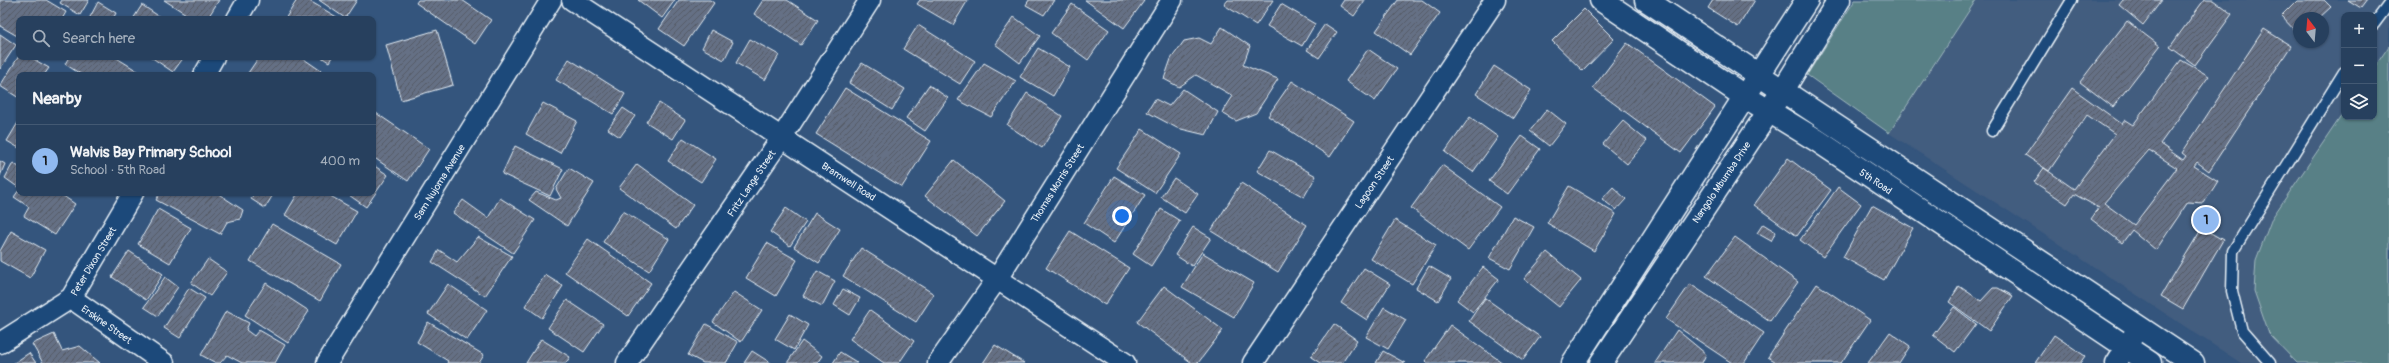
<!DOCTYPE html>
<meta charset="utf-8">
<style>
:root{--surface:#27405e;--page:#334b67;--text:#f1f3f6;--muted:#a4afbc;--line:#435973;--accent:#90b9f0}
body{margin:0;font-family:Pangolin,sans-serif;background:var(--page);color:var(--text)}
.controls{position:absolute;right:12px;top:12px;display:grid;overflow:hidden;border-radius:8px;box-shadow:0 1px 3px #0004}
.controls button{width:36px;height:36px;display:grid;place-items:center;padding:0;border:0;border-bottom:1px solid var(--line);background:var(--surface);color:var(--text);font:20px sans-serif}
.compass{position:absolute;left:2293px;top:12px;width:36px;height:36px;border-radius:50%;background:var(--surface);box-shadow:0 1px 3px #0004;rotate:344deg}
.you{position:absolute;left:1122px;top:216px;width:14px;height:14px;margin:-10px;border:3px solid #fff;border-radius:50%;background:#1a73e8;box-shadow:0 0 0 6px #1a73e833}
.badge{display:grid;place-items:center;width:26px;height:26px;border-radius:50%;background:var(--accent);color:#111;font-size:13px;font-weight:700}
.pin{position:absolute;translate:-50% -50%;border:2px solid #fff;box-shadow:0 1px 4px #0006}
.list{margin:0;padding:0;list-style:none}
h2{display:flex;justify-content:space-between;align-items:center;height:52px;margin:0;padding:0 16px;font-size:17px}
h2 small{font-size:13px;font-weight:400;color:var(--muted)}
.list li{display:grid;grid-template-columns:26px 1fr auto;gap:12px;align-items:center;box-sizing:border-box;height:72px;padding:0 16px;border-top:1px solid var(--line)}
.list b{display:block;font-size:15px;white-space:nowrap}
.list p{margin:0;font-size:13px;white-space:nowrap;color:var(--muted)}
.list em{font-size:13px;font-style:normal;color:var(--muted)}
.icon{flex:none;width:22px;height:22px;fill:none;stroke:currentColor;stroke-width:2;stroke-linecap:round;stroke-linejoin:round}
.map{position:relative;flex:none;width:2389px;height:363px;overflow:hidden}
.search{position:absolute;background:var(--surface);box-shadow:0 1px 3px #0004;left:16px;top:16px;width:360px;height:44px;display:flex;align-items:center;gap:10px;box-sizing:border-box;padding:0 14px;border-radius:8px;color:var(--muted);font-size:15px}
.panel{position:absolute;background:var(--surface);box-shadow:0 1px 3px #0004;left:16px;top:72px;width:360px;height:124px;border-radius:8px}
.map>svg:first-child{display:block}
.built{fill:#435d7f;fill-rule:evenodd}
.green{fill:#598086;stroke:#a0b8bf}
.building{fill:url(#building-hatch);stroke:#e8f1f8;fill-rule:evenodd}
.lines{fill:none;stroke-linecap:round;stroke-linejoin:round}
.service-casing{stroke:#e8f1f8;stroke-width:13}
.minor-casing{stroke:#e8f1f8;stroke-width:23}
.tertiary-casing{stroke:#e8f1f8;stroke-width:25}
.secondary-casing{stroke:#e8f1f8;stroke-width:25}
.service{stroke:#1f4a7a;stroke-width:10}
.minor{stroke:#1f4a7a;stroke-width:20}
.tertiary{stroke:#1f4a7a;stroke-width:22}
.secondary{stroke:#1f4a7a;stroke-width:22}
.labels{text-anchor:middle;stroke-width:3.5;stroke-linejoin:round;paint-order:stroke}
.street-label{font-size:10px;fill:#e8f1f8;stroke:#1f4a7a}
</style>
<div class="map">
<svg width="2389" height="363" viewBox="0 0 2389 363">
<defs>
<pattern id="building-hatch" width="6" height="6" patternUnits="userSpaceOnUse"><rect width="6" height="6" fill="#657085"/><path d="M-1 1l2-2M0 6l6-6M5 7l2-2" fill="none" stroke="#545a65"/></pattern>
</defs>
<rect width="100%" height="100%" fill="#34557d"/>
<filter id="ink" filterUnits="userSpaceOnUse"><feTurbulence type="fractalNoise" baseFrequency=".025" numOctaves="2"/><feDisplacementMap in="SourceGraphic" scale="8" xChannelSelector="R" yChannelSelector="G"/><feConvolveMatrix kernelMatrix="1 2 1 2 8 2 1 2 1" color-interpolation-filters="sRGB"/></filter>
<g filter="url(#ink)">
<path class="built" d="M1976,0H2389V363H2241L1889,133ZM2344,15H2374V117H2344ZM2299,18H2323V42H2299Z"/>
<g class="green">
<polygon points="1855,0 1976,0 1889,133 1807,75"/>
<polygon points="2389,46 2389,363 2297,363 2269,334 2254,291 2256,260 2272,218 2344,112 2344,117 2374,117 2374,68"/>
</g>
<g class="building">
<polygon points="0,0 46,0 66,12 62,19 19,19 19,37 0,26"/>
<polygon points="62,0 89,0 80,15 60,3"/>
<polygon points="164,0 219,0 207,19 194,19"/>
<polygon points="297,0 308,0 340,19 285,19"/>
<polygon points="319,0 357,0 345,18"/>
<polygon points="418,0 462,0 491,20 475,44 416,3"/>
<polygon points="638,0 675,0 662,18"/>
<polygon points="679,0 710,0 714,3 684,46 659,29"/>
<polygon points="763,0 787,0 818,20 801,45 754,14"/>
<polygon points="920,0 968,0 953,25 917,4"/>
<polygon points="1029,0 1054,0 1044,15 1026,5"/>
<polygon points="1085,0 1143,0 1144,1 1124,28"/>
<polygon points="1228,0 1273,0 1256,25 1224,5"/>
<polygon points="1344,0 1365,0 1354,16 1340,6"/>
<polygon points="1398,0 1422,0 1440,13 1410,55 1376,31"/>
<polygon points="1713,0 1755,0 1738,27 1708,8"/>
<polygon points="2123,0 2162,0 2143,25 2119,5"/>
<polygon points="2204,0 2213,0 2232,14 2195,65 2170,47"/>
<polygon points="2297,0 2324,0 2331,7 2319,18 2299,18 2299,35 2281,16"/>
<polygon points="2348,0 2367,0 2361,8"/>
<polygon points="98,2 116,13 113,19 89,19"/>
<polygon points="1072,4 1109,30 1088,60 1051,33"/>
<polygon points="1281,4 1315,24 1302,46 1267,26"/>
<polygon points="142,5 163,19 133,19"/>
<polygon points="1584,9 1614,39 1583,71 1552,41"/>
<polygon points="1014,17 1040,36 1020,63 995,44"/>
<polygon points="2127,21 2160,46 2113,107 2080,82"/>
<polygon points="1325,24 1337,32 1319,58 1307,50"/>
<polygon points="918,25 975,61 960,84 903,49"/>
<polygon points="1222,27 1250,46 1243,65 1278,79 1256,113 1236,121 1222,113 1233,96 1196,75 1179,87 1164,79 1171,59 1184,41 1199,38 1211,44"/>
<path d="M2264,29L2291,46L2209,171L2197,162L2194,166L2218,181L2204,203L2188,202L2156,250L2132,230L2122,243L2091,219L2099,208L2074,194L2067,204L2034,182L2044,168L2074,189L2115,134L2087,115L2049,171L2025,155L2072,88L2122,124L2125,120L2133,125L2181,60L2209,76L2160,144L2183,160L2186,156L2182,153ZM2149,150L2177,168L2134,225L2104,203Z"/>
<polygon points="437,30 453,85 401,100 386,45"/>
<polygon points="711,30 733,42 724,60 702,48"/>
<polygon points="0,34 16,45 0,69"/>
<polygon points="750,39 779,55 765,80 736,63"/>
<polygon points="1627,43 1715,107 1681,153 1593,88"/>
<polygon points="1038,48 1070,67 1053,96 1020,77"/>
<polygon points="1368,49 1397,69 1375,101 1346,81"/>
<polygon points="19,56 30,57 49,68 44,75 19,75 19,98 0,86"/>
<polygon points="69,57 115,57 144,75 82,75 65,64"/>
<polygon points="151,57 184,57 173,72"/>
<polygon points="259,57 301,57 327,75 252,75 248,73"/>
<polygon points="321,57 332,57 329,62"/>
<polygon points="569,59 625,94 613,114 556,80"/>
<polygon points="862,63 905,89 892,110 849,83"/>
<polygon points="984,63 1016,81 991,117 958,100"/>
<polygon points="1494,66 1531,90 1513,118 1476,94"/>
<polygon points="1292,81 1354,121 1330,157 1268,116"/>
<polygon points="929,85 948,98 925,131 906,118"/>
<polygon points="845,88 931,141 902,187 816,134"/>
<polygon points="1183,89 1218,112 1206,135 1177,128 1147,112 1155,99 1169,106"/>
<polygon points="1027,93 1062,116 1042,148 1007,125"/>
<polygon points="543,103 577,121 560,153 526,134"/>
<polygon points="659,103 685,120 673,139 646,122"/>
<polygon points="623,108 635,116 620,137 608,129"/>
<polygon points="1547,109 1566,124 1549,146 1530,131"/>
<polygon points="373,111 429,149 408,181 373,157"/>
<polygon points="1470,117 1498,137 1473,172 1445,152"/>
<polygon points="19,121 19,148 7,141"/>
<polygon points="1623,121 1647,141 1627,164 1603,144"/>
<polygon points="1142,129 1181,154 1155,193 1116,168"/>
<polygon points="1522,136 1540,149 1507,194 1489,181"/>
<polygon points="683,138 716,159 701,182 668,161"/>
<polygon points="515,146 563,169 550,196 502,174"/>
<polygon points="1270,150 1316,176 1304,197 1257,171"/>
<polygon points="1788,158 1831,190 1797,236 1754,205"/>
<polygon points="954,160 1005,201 977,236 925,196"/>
<polygon points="0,161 5,164 0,176"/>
<polygon points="13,163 19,167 19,188 5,178"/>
<polygon points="637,164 693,205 676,229 619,188"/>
<polygon points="373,165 388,175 366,207 346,193 373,193"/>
<polygon points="1442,165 1500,207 1468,250 1411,208"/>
<polygon points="569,168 594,183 567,226 529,200 536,192 556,200 561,198 556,189"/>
<polygon points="1114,176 1145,195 1114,243 1084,223"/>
<polygon points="1174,178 1198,194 1185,213 1161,197"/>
<polygon points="1241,183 1307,225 1278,272 1211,231"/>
<polygon points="1569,186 1616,214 1594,251 1547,223"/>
<polygon points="1613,187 1626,199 1616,210 1602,199"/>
<polygon points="1838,187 1861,204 1823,257 1800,240"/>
<polygon points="19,190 19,193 59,193 75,204 55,235 24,216 29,207 14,197"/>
<polygon points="160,193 217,193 243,210 240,219 227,222 220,234 156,200"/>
<polygon points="254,193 274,193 265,208 251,199"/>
<polygon points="298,193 325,193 357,211 337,245 285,215"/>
<polygon points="500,198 535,220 513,253 453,213 463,200 488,218"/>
<polygon points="1872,205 1913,228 1884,280 1843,257"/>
<polygon points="786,208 806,222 790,246 770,232"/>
<polygon points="158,209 191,228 170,263 138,244"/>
<polygon points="1161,209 1180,221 1151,266 1133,254"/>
<polygon points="623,211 669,239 649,271 603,242"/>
<polygon points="815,213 840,229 819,263 794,247"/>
<polygon points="1513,216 1534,227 1510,269 1489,258"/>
<polygon points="1395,220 1436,245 1412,284 1371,259"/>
<polygon points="272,224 341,264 320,301 250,261"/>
<polygon points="1763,224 1776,232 1771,241 1757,233"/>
<polygon points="1193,227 1211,238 1192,266 1175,255"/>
<polygon points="2202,228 2223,240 2183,309 2161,296"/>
<polygon points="11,231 45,250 30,278 0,261 0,251"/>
<polygon points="1070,231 1129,268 1105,305 1046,268"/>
<polygon points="478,237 512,256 485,296 432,262 439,250 457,262"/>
<polygon points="1735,237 1798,282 1770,321 1706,276"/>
<polygon points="588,239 651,283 628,316 565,272"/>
<polygon points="767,243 797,260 776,296 746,278"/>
<polygon points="861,248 934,294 916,322 843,276"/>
<polygon points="129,251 163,274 146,300 112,277"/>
<polygon points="1547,252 1581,280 1559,307 1524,279"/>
<polygon points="1203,253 1254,283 1234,317 1182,287"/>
<polygon points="208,259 227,272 210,296 191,283"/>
<polygon points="1429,266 1451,279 1438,301 1416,288"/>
<polygon points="1483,267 1499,279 1473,312 1457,300"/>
<polygon points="1364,268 1390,284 1367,320 1341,303"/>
<polygon points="817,271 835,281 822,306 803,296"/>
<polygon points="545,275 563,286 542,318 525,306"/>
<polygon points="165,277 178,287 158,316 144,307"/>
<polygon points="266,283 309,311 288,343 245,315"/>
<polygon points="448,284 487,310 467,340 428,314"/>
<polygon points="1690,284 1764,333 1744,363 1732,363 1666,319"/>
<polygon points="1817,284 1870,320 1841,363 1778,363 1768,357"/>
<polygon points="1164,286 1223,330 1198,363 1192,363 1137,322"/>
<polygon points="1959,286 1981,301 1993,288 1998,288 2013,296 1989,331 1949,302"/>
<polygon points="189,288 205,298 180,338 164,328"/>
<polygon points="843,289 860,298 850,315 834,305"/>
<polygon points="734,292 762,310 741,342 713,322"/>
<polygon points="1485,298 1540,337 1523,360 1469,321"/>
<polygon points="567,300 603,324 584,352 548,328"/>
<polygon points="1384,307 1406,320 1388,349 1366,337"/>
<polygon points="1954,307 1976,324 1955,352 1933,335"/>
<polygon points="870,310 914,341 899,363 884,363 850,339"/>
<polygon points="226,311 249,323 246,330 254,336 259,330 285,345 275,363 242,363 227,355 220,363 216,363 201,355"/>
<polygon points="790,314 808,325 794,350 775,339"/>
<polygon points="428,322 484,355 479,363 447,363 448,361 417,342"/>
<polygon points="706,324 738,342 726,363 703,363 688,355"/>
<polygon points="1334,324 1357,340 1342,363 1320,363 1311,357"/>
<polygon points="1450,325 1503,363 1427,363 1425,361"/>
<polygon points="1677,330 1706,354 1702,363 1655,363"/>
<polygon points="1890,332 1910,346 1899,363 1868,363"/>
<polygon points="54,334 62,351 80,346 100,363 43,363 32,344"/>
<polygon points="2054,335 2085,356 2080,363 2035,363"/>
<polygon points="541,339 570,357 566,363 526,363"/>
<polygon points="802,341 822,356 817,363 787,363"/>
<polygon points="995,345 1024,363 983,363"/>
<polygon points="752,351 771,363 744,363"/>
<polygon points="1383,351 1405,363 1376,363"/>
<polygon points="840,352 858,363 833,363"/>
<polygon points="29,353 36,363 14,363"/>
</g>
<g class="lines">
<g class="service-casing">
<g id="service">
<polyline points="2374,24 2389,4"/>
<polyline points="1992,131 2072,0"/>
<polyline points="2270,363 2242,331 2232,291 2233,251 2344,72"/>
</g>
</g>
<g class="minor-casing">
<g id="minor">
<polyline points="572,0 1125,363"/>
<polyline points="237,19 248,0"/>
<polyline points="204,75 214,57"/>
<polyline points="71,298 164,363"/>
<polyline points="0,343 71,298 133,193"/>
<polyline points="327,363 551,0"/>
<polyline points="627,363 782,137 870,0"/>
<polyline points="938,363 997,279 1172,0"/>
<polyline points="1253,363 1495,0"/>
<polyline points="2116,363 2135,333"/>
</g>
</g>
<g class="tertiary-casing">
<g id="tertiary">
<polyline points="1573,363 1807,0"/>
<polyline points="1601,363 1783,90 1839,0"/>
</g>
</g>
<g class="secondary-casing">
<g id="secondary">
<polyline points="1601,0 1744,96 1818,141 2150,363"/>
<polyline points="1646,0 2193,363"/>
</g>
</g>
<use href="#service" class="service"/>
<use href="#minor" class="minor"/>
<use href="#tertiary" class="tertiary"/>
<use href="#secondary" class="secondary"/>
</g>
</g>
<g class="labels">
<g class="street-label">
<text transform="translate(849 181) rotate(33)" y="4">Bramwell Road</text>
<text transform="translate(1876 181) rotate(34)" y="4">5th Road</text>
<text transform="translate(439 182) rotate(-58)" y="4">Sam Nujoma Avenue</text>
<text transform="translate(1374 182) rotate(-56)" y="4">Lagoon Street</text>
<text transform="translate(1721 182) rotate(-56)" y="4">Nangolo Mbumba Drive</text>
<text transform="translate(751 183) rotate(-56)" y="4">Fritz Lange Street</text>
<text transform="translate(1057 183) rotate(-58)" y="4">Thomas Morris Street</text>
<text transform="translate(93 261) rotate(-59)" y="4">Peter Dixon Street</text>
<text transform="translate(107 324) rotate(35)" y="4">Erskine Street</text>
</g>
</g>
</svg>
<div class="controls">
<button>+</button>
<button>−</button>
<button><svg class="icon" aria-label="layers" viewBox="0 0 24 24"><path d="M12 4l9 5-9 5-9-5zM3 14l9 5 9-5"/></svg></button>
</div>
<svg class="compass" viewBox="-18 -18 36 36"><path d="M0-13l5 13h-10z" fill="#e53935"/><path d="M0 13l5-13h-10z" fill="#a4afbc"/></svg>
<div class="you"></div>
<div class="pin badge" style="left:2206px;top:220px">1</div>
<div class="search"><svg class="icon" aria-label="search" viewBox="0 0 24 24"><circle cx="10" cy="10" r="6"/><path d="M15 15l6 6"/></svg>Search here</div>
<section class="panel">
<h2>Nearby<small></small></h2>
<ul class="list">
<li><span class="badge">1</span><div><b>Walvis Bay Primary School</b><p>School · 5th Road</p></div><em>400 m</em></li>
</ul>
</section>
</div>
